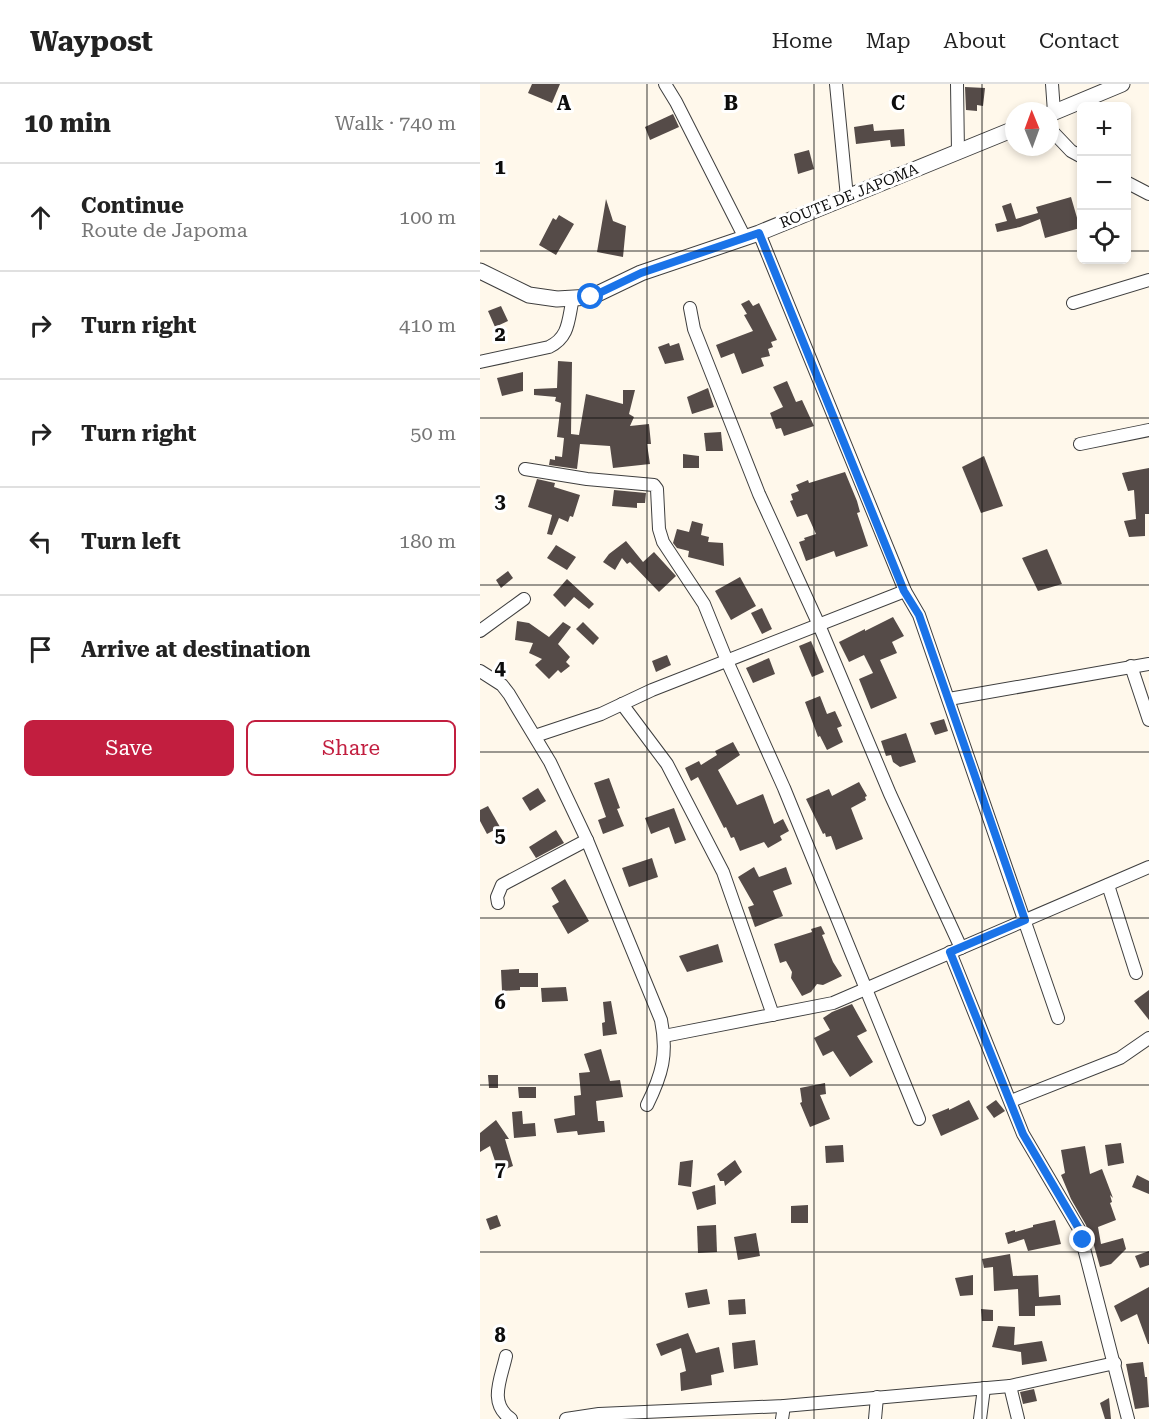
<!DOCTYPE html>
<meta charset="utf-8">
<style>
:root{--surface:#fff;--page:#f6f6f6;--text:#222;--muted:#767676;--line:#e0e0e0;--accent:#c21e3f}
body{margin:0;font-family:"Roboto Serif",serif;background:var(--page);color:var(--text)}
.controls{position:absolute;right:18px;top:18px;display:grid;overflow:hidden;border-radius:9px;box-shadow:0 3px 9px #0003}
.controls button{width:54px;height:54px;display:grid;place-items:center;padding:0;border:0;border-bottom:2px solid var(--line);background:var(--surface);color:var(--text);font:30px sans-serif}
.compass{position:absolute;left:525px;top:18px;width:54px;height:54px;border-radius:50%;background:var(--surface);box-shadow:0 3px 9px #0003;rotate:359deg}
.stop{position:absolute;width:18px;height:18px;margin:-14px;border:4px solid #1a73e8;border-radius:50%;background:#fff}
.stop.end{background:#1a73e8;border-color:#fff;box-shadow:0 2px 6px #0008}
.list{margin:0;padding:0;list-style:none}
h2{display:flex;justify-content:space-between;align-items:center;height:78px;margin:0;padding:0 24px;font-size:26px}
h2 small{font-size:20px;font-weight:400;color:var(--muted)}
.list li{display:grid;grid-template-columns:39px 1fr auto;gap:18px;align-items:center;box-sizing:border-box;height:108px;padding:0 24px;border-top:2px solid var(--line)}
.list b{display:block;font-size:22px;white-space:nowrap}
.list p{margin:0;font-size:20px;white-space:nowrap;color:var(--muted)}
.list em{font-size:20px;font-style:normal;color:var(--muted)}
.actions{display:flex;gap:12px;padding:18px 24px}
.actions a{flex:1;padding:14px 0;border:2px solid var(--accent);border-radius:9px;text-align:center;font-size:21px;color:var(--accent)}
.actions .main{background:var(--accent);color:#fff}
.icon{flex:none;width:33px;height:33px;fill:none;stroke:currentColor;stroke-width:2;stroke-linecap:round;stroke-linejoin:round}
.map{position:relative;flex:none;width:669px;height:1335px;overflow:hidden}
header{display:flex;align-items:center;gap:36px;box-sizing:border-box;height:84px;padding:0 30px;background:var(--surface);border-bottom:2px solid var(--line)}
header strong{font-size:28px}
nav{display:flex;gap:33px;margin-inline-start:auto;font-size:21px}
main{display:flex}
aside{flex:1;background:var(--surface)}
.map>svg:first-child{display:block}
.building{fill:#554b48}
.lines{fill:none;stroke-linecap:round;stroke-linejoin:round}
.minor-casing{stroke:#3f3f3f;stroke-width:14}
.tertiary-casing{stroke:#3f3f3f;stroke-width:17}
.minor{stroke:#fff;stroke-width:12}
.tertiary{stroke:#fff;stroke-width:15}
.route{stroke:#1a73e8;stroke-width:8}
.grid{fill:none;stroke:#0c0c0c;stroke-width:1.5;stroke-opacity:0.55}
.labels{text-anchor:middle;stroke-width:6;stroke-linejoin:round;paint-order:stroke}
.street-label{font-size:15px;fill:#0c0c0c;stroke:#fff}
.grid-label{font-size:20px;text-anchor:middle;font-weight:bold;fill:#0c0c0c;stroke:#fff;stroke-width:6;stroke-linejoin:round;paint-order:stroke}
</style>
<header>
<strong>Waypost</strong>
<nav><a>Home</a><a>Map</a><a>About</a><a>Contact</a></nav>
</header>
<main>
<aside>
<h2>10 min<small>Walk · 740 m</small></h2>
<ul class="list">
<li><svg class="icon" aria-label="ahead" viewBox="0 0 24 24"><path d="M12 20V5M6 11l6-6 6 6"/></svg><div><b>Continue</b><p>Route de Japoma</p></div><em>100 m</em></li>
<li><svg class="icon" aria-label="right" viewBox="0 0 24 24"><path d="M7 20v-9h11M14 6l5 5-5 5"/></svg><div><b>Turn right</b></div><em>410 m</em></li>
<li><svg class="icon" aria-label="right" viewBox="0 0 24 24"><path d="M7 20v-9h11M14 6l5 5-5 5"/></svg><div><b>Turn right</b></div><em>50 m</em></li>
<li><svg class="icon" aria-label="left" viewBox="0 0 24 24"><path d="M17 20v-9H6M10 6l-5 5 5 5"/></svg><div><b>Turn left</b></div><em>180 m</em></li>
<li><svg class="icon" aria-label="arrive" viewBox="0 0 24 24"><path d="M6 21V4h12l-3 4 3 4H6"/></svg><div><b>Arrive at destination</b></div></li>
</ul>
<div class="actions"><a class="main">Save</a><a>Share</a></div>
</aside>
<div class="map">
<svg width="669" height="1335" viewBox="0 0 669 1335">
<rect width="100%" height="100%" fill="#fff8eb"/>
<g class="building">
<polygon points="52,0 80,0 72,19 48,9"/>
<polygon points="485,3 505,4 503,22 497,21 497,27 486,26"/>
<polygon points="193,30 199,43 170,56 165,43"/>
<polygon points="393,40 394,47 424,45 425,62 411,63 410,56 376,60 374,43"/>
<polygon points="329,66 334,85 318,90 314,70"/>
<polygon points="591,113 600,144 565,154 560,135 540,143 517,148 515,140 527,137 522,122 531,119 536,135 558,129 556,123"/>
<polygon points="126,115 133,137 146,142 143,173 117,168"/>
<polygon points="79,131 94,140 76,171 59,161 73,134 76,136"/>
<polygon points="269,216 273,222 279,219 297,256 291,258 293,263 288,265 290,272 281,274 284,282 262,290 254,269 241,274 236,261 273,247 264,231 267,230 261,220"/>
<polygon points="21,222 28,237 15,243 8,227"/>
<polygon points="189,259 190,262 199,259 204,276 185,280 178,263"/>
<polygon points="78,277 92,278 91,350 99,351 106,310 143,320 143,306 155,306 149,330 154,333 150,342 169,340 171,360 167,360 170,380 133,384 130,362 100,360 97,385 69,381 70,375 75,376 75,372 82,373 84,354 77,353 81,319 75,317 76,313 54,311 54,305 77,304"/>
<polygon points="43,288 43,307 22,312 17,294"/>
<polygon points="307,297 316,318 322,316 334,342 304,352 301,344 296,345 290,329 303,323 293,303"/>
<polygon points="228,304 234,323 212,330 207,313"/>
<polygon points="241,348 243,367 226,367 224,349"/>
<polygon points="203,370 219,372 219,384 203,384"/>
<polygon points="504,372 523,422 501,429 482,383"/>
<polygon points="669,384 669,430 665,430 665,452 649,453 644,437 656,435 654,406 648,407 642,389"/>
<polygon points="365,388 377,417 380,428 377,429 388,462 356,473 354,467 326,477 319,458 325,456 324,454 336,450 327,430 317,433 310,417 313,416 311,410 319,407 316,401 328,396 329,399"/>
<polygon points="57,395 75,399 74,403 100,411 93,433 90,432 88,438 79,434 72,451 67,450 72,431 48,423"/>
<polygon points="134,406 166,409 165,419 157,419 157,424 132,422"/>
<polygon points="212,437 223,440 221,451 229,453 228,458 243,459 244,482 208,473 209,467 197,464 193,459 197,445 209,448"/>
<polygon points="146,457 163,478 174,468 196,492 179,508 150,478 147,480 142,474 135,486 123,478 129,470"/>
<polygon points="76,461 96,473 87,486 67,474"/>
<polygon points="567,465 582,500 558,507 542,474"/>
<polygon points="28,487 33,494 21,504 16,496"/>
<polygon points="260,493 276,522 251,536 235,507"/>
<polygon points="87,495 114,520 109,525 94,513 85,523 73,511"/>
<polygon points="282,524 292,545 282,550 271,529"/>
<polygon points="413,533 424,552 412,558 417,569 400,576 417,614 391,625 379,595 393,589 384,571 369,578 359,558 385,545 385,547"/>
<polygon points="37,537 49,539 69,553 83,538 91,543 78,560 90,573 86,578 90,582 81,589 78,586 69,595 55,581 62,575 49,569 53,559 35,556"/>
<polygon points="103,538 119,554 113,561 96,545"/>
<polygon points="331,557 344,588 332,593 319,562"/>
<polygon points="187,571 191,581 176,588 172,577"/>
<polygon points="289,574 295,590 273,599 266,584"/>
<polygon points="340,612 347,630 355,627 362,642 357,644 363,658 347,666 340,652 338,653 325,618"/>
<polygon points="464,635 468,647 455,651 450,639"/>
<polygon points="426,649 436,678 420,683 413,678 411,671 406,672 401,657"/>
<polygon points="253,658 260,671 238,686 257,721 283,710 294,740 303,735 309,747 300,752 302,756 288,764 284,758 260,767 254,753 251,754 246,743 244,744 218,693 211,697 205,684 219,677 221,681 237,671 235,667"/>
<polygon points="129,694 140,724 137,725 144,742 123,750 118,736 126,733 114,699"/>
<polygon points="379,698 387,712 385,713 386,716 371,724 383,755 356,766 351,752 346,753 345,749 343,750 326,715 349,705 352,712"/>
<polygon points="58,704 66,717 50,727 42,714"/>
<polygon points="8,722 20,743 7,750 0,737 0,726"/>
<polygon points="194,724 206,756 195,760 189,743 171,750 165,734"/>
<polygon points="76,746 84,759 56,774 49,763"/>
<polygon points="172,774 178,793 149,803 142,784"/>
<polygon points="274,783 279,793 306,783 312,800 293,807 303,832 275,843 268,823 274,821 258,793"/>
<polygon points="85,795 109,837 88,850 72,822 79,818 71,804"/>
<polygon points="341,842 345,850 342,851 353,878 362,892 343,901 337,900 331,908 322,912 311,894 312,888 306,877 300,879 294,860 332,848 331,845"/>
<polygon points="238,860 243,878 207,888 199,872"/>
<polygon points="39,885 39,889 58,889 58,903 40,903 40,906 22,907 21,886"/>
<polygon points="86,903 88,917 62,918 61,904"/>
<polygon points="669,906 669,936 654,917"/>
<polygon points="131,917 137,950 123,952 122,939 125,938 123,918"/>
<polygon points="372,920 387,947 377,952 393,978 370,993 353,967 343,972 334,954 350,946 343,934 352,928"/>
<polygon points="121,965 130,997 140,996 143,1013 116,1017 118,1037 124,1037 125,1048 98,1051 97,1047 77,1049 74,1035 95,1031 94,1012 101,1011 99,989 110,988 104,970"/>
<polygon points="8,991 18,991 18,1004 9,1004"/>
<polygon points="345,999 346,1010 340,1011 350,1035 330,1043 320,1019 322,1018 320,1004"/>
<polygon points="38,1003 56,1003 56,1014 39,1014"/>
<polygon points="489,1016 499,1035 461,1052 452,1031 469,1024 469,1026"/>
<polygon points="516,1016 525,1027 514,1034 506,1023"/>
<polygon points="42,1027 43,1040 55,1039 56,1052 34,1054 32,1028"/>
<polygon points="16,1036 29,1055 25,1055 33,1082 21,1087 15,1077 10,1062 0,1068 0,1049"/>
<polygon points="641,1059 644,1079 628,1082 625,1061"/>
<polygon points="363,1061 364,1078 346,1079 345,1062"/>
<polygon points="605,1062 610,1090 622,1085 633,1114 630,1111 632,1118 630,1119 636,1136 618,1143 621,1160 643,1154 646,1165 631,1180 620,1183 611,1151 609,1151 606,1141 591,1115 581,1091 585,1089 581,1066"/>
<polygon points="213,1076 211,1103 198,1101 200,1078"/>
<polygon points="255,1076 262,1088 245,1102 244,1097 240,1097 237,1090"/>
<polygon points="657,1091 669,1097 669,1110 652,1103"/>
<polygon points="235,1101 236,1120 217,1126 212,1108"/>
<polygon points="328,1121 328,1139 311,1139 311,1122"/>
<polygon points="17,1131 21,1142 10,1146 6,1135"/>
<polygon points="575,1136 581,1160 548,1167 544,1155 528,1160 525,1149 535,1146 535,1148 553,1143 553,1141"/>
<polygon points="236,1141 237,1168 218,1169 217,1142"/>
<polygon points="276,1149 280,1172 258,1176 254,1153"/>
<polygon points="669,1167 669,1181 660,1184 655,1172"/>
<polygon points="530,1170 533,1192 558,1191 559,1213 580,1211 581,1221 555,1222 555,1232 539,1232 538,1205 514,1207 513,1183 504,1184 502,1175"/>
<polygon points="493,1191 493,1211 480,1212 475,1194"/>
<polygon points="669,1203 669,1260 668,1260 657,1230 641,1238 634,1222"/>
<polygon points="227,1205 230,1220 208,1224 205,1209"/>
<polygon points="265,1215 266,1230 249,1231 248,1216"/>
<polygon points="501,1225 513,1226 513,1237 502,1237"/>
<polygon points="518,1242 535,1243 534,1261 562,1257 567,1277 542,1281 541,1268 512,1263"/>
<polygon points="208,1249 216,1269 239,1263 244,1288 231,1291 232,1301 201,1307 200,1289 206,1287 201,1264 181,1272 176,1260"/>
<polygon points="275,1256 278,1281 254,1285 252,1259"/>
<polygon points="663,1278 665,1293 667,1293 669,1323 655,1325 646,1280"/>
<polygon points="554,1305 557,1317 543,1320 540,1308"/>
<polygon points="629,1314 631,1335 625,1335 620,1319"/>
</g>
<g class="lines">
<g class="minor-casing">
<g id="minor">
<polyline points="185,0 196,18 265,154"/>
<polyline points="356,0 367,113"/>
<polyline points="477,0 478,68"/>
<polyline points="572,0 574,28"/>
<polyline points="570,45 591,67 602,73"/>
<polyline points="646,98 669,110"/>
<polyline points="279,149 425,507 439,531 578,934"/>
<polyline points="593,219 669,196"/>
<polyline points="210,224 214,245 279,410 339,541 410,710 481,864"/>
<path d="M0,278L69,263C90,253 88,235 93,214"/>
<polyline points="600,360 669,346"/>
<polyline points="45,385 107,395 174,401 177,405 179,445 183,458 224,520 247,577 304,704 439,1035"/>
<polyline points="0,547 44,515"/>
<polyline points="651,582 669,636"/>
<path d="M0,587L22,601L29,610L70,678L107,756L181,936C188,970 182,991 167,1021"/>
<polyline points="469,615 669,580"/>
<polyline points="142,620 187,680 243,788 293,931"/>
<polyline points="55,652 121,630 172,606 425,507"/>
<polyline points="628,801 656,889"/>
<polyline points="18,819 17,813 22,801 107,756"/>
<polyline points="470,868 543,1050 599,1145 648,1335"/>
<polyline points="184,952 353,919 669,783"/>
<polyline points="531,1017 640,974 669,954"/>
<path d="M26,1272C21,1295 8,1319 31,1335"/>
<polyline points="530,1302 538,1335"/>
<polyline points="86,1335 119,1330 304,1322 530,1302 635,1279"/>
<polyline points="302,1335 304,1322"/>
<polyline points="395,1335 397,1313"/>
<polyline points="500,1335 504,1304"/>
</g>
</g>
<g class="tertiary-casing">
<g id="tertiary">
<polyline points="570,30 642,0"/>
<polyline points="0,187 49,211 77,215 111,213 161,189 279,149 534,45"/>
</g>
</g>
<use href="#minor" class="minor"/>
<use href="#tertiary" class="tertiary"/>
</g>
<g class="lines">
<polyline class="route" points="111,213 161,189 279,149 424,507 439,531 545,836 470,868 543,1050 599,1145 603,1156"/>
</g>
<path class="grid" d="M167,0V1335M334,0V1335M502,0V1335M0,167H602M646,167H669M0,334H669M0,501H669M0,668H669M0,834H669M0,1001H669M0,1168H669"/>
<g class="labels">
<g class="street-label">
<text transform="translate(369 112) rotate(-22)" y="5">ROUTE DE JAPOMA</text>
</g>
</g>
<g class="grid-label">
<text x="84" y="26">A</text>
<text x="251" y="26">B</text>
<text x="418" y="26">C</text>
<text x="20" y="90">1</text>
<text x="20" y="257">2</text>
<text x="20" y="424">3</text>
<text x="20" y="591">4</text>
<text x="20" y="758">5</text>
<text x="20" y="925">6</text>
<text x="20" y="1092">7</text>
<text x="20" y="1258">8</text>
</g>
</svg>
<div class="controls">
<button>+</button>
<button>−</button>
<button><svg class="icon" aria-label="locate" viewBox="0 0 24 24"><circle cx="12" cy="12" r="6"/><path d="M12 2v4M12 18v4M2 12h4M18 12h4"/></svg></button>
</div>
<svg class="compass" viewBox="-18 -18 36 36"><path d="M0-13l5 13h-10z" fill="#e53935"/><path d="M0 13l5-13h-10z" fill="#767676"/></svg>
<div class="stop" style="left:111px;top:213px"></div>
<div class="stop end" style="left:603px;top:1156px"></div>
</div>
</main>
